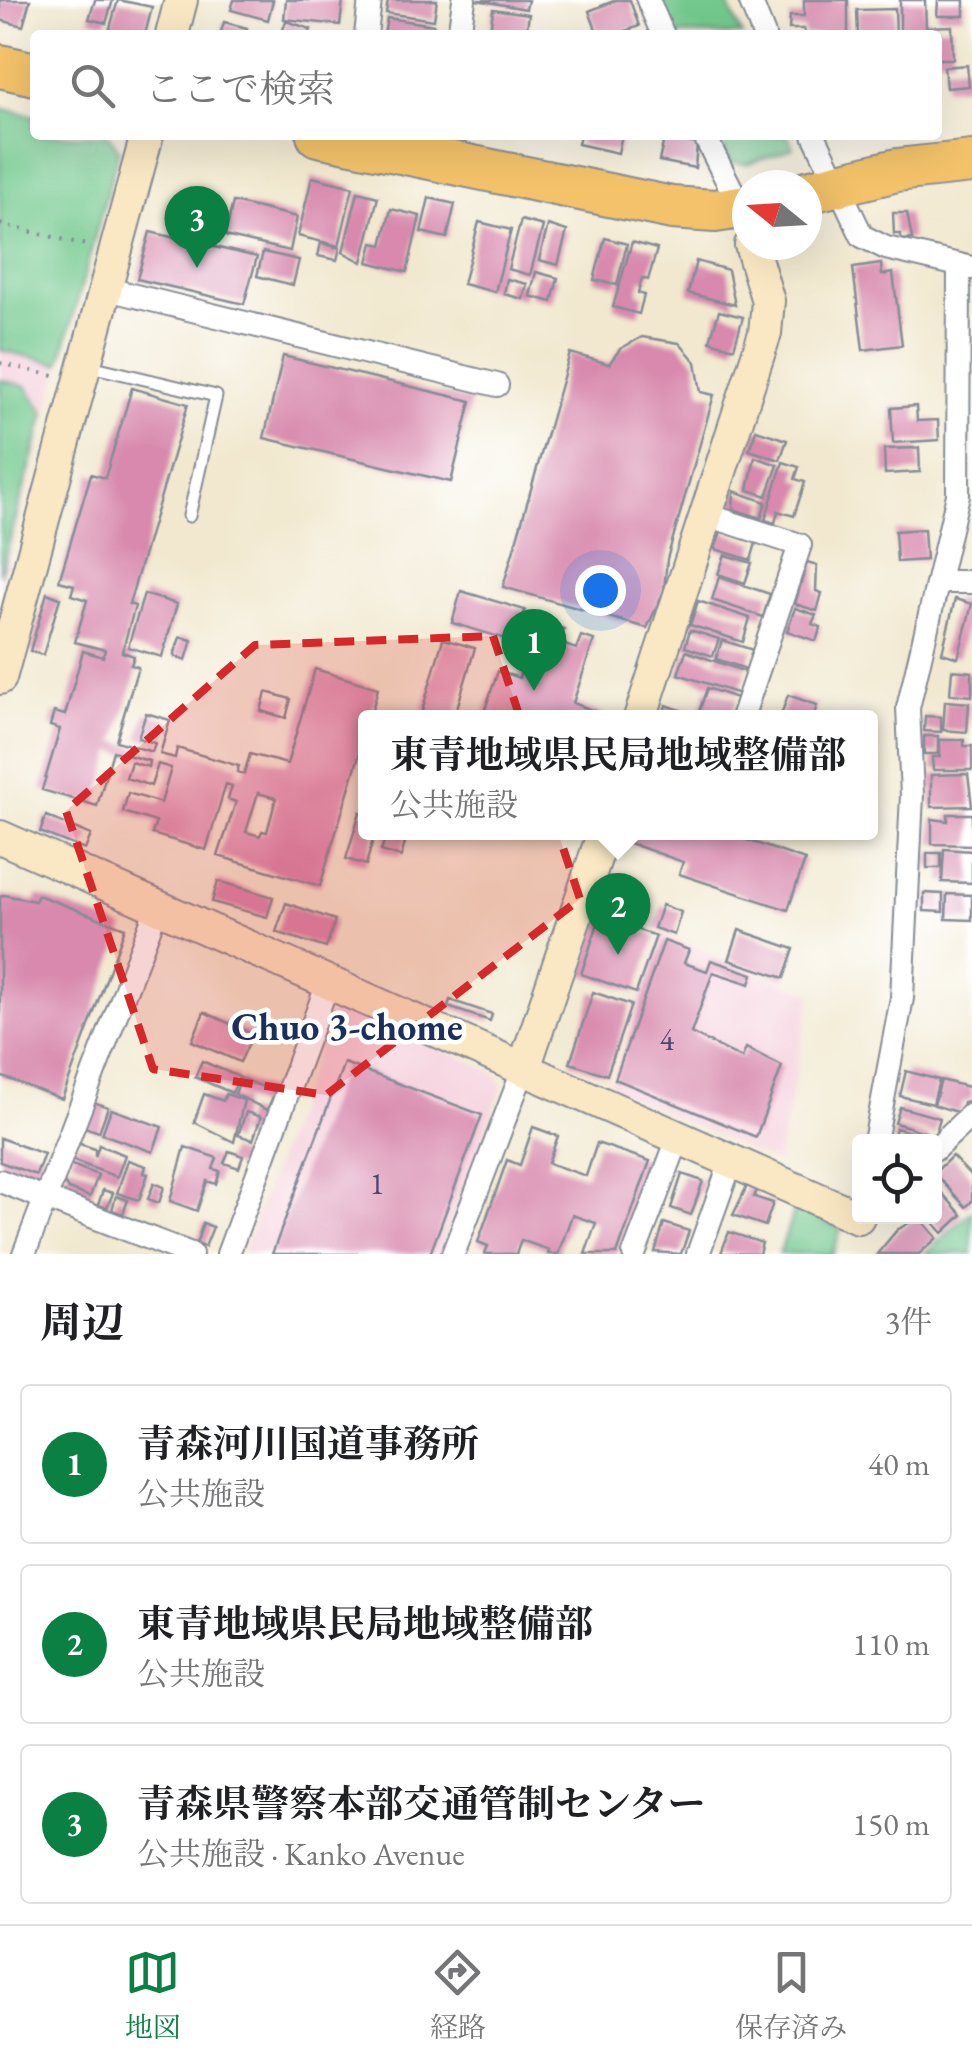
<!DOCTYPE html>
<html lang="ja">
<meta charset="utf-8">
<style>
:root{--surface:#fff;--page:#f2f2f2;--text:#202124;--muted:#757577;--line:#e0e0e0;--accent:#0b8043}
body{margin:0;font-family:"EB Garamond","Noto Serif JP",serif;background:var(--page);color:var(--text)}
.controls{position:absolute;right:30px;bottom:30px;display:grid;overflow:hidden;border-radius:10px;box-shadow:0 10px 40px #0002}
.controls button{width:90px;height:90px;display:grid;place-items:center;padding:0;border:0;border-bottom:2px solid var(--line);background:var(--surface);color:var(--text);font:50px sans-serif}
.compass{position:absolute;left:732px;top:170px;width:90px;height:90px;border-radius:50%;background:var(--surface);box-shadow:0 10px 40px #0002;rotate:288deg}
.you{position:absolute;left:600px;top:590px;width:35px;height:35px;margin:-25px;border:8px solid #fff;border-radius:50%;background:#1a73e8;box-shadow:0 0 0 15px #1a73e833}
.badge{display:grid;place-items:center;width:65px;height:65px;border-radius:50%;background:var(--accent);color:#fff;font-size:32px;font-weight:700}
.pin{position:absolute;translate:-50% -82px;filter:drop-shadow(0 2px 5px #0008)}
.pin::after{content:'';position:absolute;top:52px;width:35px;height:30px;background:inherit;clip-path:polygon(0 0,100% 0,50% 100%)}
.popup{position:absolute;left:358px;top:710px;width:520px;height:130px;box-sizing:border-box;display:grid;place-content:center;border-radius:10px;background:var(--surface);filter:drop-shadow(0 2px 8px #0005);font-size:32px;white-space:nowrap;color:var(--muted)}
.popup b{font-size:38px;color:var(--text)}
.popup::after{content:'';position:absolute;left:50%;top:100%;margin-left:-20px;border:20px solid transparent;border-top-color:var(--surface)}
.list{margin:0;padding:0;list-style:none}
h2{display:flex;justify-content:space-between;align-items:center;height:130px;margin:0;padding:0 40px;font-size:42px}
h2 small{font-size:32px;font-weight:400;color:var(--muted)}
.list li{display:grid;grid-template-columns:65px 1fr auto;gap:30px;align-items:center;box-sizing:border-box;height:160px;margin:0 20px 20px;padding:0 20px;border:2px solid var(--line);border-radius:10px}
.list b{display:block;font-size:38px;white-space:nowrap}
.list p{margin:0;font-size:32px;white-space:nowrap;color:var(--muted)}
.list em{font-size:32px;font-style:normal;color:var(--muted)}
.icon{flex:none;width:55px;height:55px;fill:none;stroke:currentColor;stroke-width:2;stroke-linecap:round;stroke-linejoin:round}
.map{position:relative;flex:none;width:972px;height:1254px;overflow:hidden}
.search{position:absolute;background:var(--surface);box-shadow:0 10px 40px #0002;left:30px;right:30px;top:30px;height:110px;display:flex;align-items:center;gap:25px;box-sizing:border-box;padding:0 35px;border-radius:10px;color:var(--muted);font-size:38px}
.sheet{height:670px;background:var(--surface)}
nav{display:flex;justify-content:space-around;align-items:center;box-sizing:border-box;height:140px;border-top:2px solid var(--line);background:var(--surface);font-size:28px;color:var(--muted)}
nav a{display:grid;justify-items:center;gap:5px}
nav .on{color:var(--accent)}
.map>svg:first-child{display:block}
.built{fill:#f5cfdb}
.green{fill:#73c98e;stroke:#477c76;stroke-width:2.5}
.building{fill:#d889ad;fill-rule:evenodd}
.lines{fill:none;stroke-linecap:round;stroke-linejoin:round}
.lane-casing{stroke:#868c96;stroke-width:15}
.street-casing{stroke:#868c96;stroke-width:26}
.secondary-casing{stroke:#868c96;stroke-width:36}
.highway-casing{stroke:#868c96;stroke-width:46}
.path{stroke:#868c96;stroke-width:4;stroke-dasharray:2.5 8;stroke-linecap:butt}
.lane{stroke:#fff;stroke-width:11}
.street{stroke:#fff;stroke-width:22}
.secondary{stroke:#fae7c3;stroke-width:32}
.highway{stroke:#f3c26a;stroke-width:42}
.marked{fill:#d62828;fill-opacity:0.2;stroke:#d62828;stroke-width:8;stroke-dasharray:20 12;stroke-linejoin:round}
.labels{text-anchor:middle;stroke-width:9;stroke-linejoin:round;paint-order:stroke}
.number-label{font-size:30px;fill:#4a4672}
.neighbourhood-label{font-size:38px;font-weight:bold;fill:#1b2f5e;stroke:#fff}
</style>
<div class="map">
<svg width="972" height="1254" viewBox="0 0 972 1254">
<rect width="100%" height="100%" fill="#fff"/>
<filter id="ink" filterUnits="userSpaceOnUse"><feTurbulence type="fractalNoise" baseFrequency=".01" numOctaves="2"/><feDisplacementMap in="SourceGraphic" scale="20" xChannelSelector="R" yChannelSelector="G"/><feConvolveMatrix kernelMatrix="1 2 1 2 8 2 1 2 1" color-interpolation-filters="sRGB"/></filter>
<filter id="wash" filterUnits="userSpaceOnUse"><feTurbulence type="fractalNoise" baseFrequency=".0048" numOctaves="4" result="noise"/><feDisplacementMap in="SourceGraphic" scale="40" xChannelSelector="R" yChannelSelector="G"/><feGaussianBlur stdDeviation="2.25" result="paint"/><feColorMatrix in="noise" values="0 0 0 0 0 0 0 0 0 0 0 0 0 0 0 0 0 1.4 0 .05"/><feComposite in="paint" operator="in"/></filter>
<g filter="url(#wash)">
<rect width="100%" height="100%" fill="#f1e8cf"/>
<g class="built">
<polygon points="0,350 60,364 0,588"/>
<polygon points="662,935 812,994 777,1163 609,1088"/>
<polygon points="351,1008 496,1073 502,1086 440,1254 242,1254 331,1013"/>
</g>
<g class="green">
<polygon points="659,0 726,0 742,35 674,35"/>
<polygon points="0,108 35,116 35,135 108,135 119,149 60,364 0,350"/>
<polygon points="718,135 787,135 793,148 746,164 730,162"/>
<polygon points="0,380 26,386 45,413 0,575"/>
<polygon points="795,1208 841,1229 833,1254 779,1254"/>
<polygon points="972,1211 972,1254 925,1254"/>
</g>
<g id="blocks">
<g class="building">
<polygon points="0,0 30,0 23,26 0,20"/>
<polygon points="95,0 113,0 106,23 89,19"/>
<polygon points="118,0 152,7 145,35 108,35"/>
<polygon points="234,0 273,0 268,20 231,10"/>
<polygon points="286,0 343,0 340,25 284,19"/>
<polygon points="388,0 437,0 434,20 386,13"/>
<polygon points="477,0 528,0 526,9"/>
<polygon points="616,0 630,0 639,26 615,35 598,35 589,11"/>
<polygon points="804,0 848,0 848,35 804,35 804,29 789,29 790,16 804,16"/>
<polygon points="900,0 925,0 926,27 952,26 953,59 937,59 937,35 900,35"/>
<polygon points="938,0 964,0 964,16 937,16"/>
<polygon points="493,9 529,14 526,35 490,33"/>
<polygon points="895,9 896,35 858,35 857,10"/>
<polygon points="387,18 434,25 432,35 384,35"/>
<polygon points="286,21 311,29 309,35 281,35"/>
<polygon points="224,22 247,28 246,35 220,35"/>
<polygon points="967,65 969,86 946,88 944,67"/>
<polygon points="580,135 622,135 618,153 578,144"/>
<polygon points="665,135 688,135 687,142 697,144 695,168 659,161"/>
<polygon points="312,177 353,187 339,246 298,236"/>
<polygon points="358,192 378,197 362,262 343,252"/>
<polygon points="429,198 455,204 447,238 421,232"/>
<polygon points="233,202 297,217 290,251 225,236"/>
<polygon points="391,209 420,216 407,272 368,262 373,243 382,245"/>
<polygon points="893,213 907,213 912,239 901,240 901,234 894,234"/>
<polygon points="521,220 543,226 530,275 508,269"/>
<polygon points="479,222 511,230 495,292 463,284"/>
<polygon points="548,225 567,231 558,265 539,260"/>
<polygon points="150,232 257,257 244,304 137,279"/>
<polygon points="605,238 627,244 617,285 594,280"/>
<polygon points="632,242 657,249 648,280 642,278 638,293 644,295 639,314 613,307"/>
<polygon points="321,243 340,248 337,260 318,256"/>
<polygon points="263,252 299,260 293,285 257,276"/>
<polygon points="696,261 728,270 735,305 688,293"/>
<polygon points="881,264 882,275 893,273 902,345 863,350 853,268"/>
<polygon points="536,272 558,278 552,302 530,296"/>
<polygon points="507,279 527,284 523,299 504,294"/>
<polygon points="719,311 743,317 734,348 710,341"/>
<polygon points="642,337 679,343 696,362 701,392 714,395 667,559 664,591 647,628 503,587 570,353 609,364 620,349"/>
<polygon points="283,356 471,401 451,482 264,438"/>
<path d="M132,388L188,404L129,604L135,606L122,652L134,656L131,665L138,667L116,741L152,752L155,743L138,738L146,713L170,720L160,754L175,758L177,748L239,766L237,772L244,774L250,754L287,764L315,669L378,688L370,718H366V732L320,886L218,856L236,802L228,799L232,786L226,784L206,850L152,834L156,822L123,812L128,793L161,803L171,768L158,764L151,786L126,778L131,762L148,767L149,761L113,751L97,806L42,790L60,729L50,726L54,712L65,715L83,651L103,657L105,650L75,642L87,600L71,595L74,585L59,581L91,474L105,478ZM258,793L276,798L267,832L262,831L260,836L246,832Z"/>
<polygon points="916,406 917,421 938,420 939,440 893,443 891,408"/>
<polygon points="756,430 787,440 780,460 749,450"/>
<polygon points="919,448 920,472 885,474 884,449"/>
<polygon points="755,457 778,465 767,496 748,490"/>
<polygon points="783,462 799,467 795,479 805,482 794,516 778,511 775,523 765,520"/>
<polygon points="734,491 766,502 761,518 733,509"/>
<polygon points="924,529 926,560 897,562 895,531"/>
<polygon points="721,531 756,543 751,560 715,549"/>
<polygon points="725,555 752,563 745,583 718,574"/>
<polygon points="807,562 817,565 816,591 822,593 817,611 795,604"/>
<polygon points="719,577 770,594 763,617 712,600"/>
<polygon points="461,591 525,610 516,642 452,623"/>
<polygon points="47,593 60,598 43,655 30,651"/>
<polygon points="144,594 177,604 162,657 128,647"/>
<polygon points="955,599 972,604 958,658 942,653"/>
<polygon points="698,601 750,618 743,642 690,625"/>
<polygon points="795,608 816,615 812,624 821,627 816,641 787,631"/>
<polygon points="554,626 564,629 559,643 576,649 581,636 594,640 573,703 612,718 482,718 498,671 519,678 534,635 549,640"/>
<polygon points="690,630 719,639 713,656 685,647"/>
<polygon points="180,637 192,640 186,660 174,656"/>
<polygon points="443,639 475,648 454,718 420,718"/>
<polygon points="722,640 753,650 746,669 716,659"/>
<polygon points="686,651 746,672 739,694 678,674"/>
<polygon points="952,670 972,672 972,696 950,694"/>
<polygon points="707,688 737,698 731,718 697,718"/>
<polygon points="266,692 291,699 286,718 261,711"/>
<polygon points="788,695 817,705 813,718 780,718"/>
<polygon points="945,701 969,703 967,732 943,730"/>
<polygon points="666,705 692,714 691,718 662,718"/>
<polygon points="925,716 941,717 941,732 924,731"/>
<rect x="924" y="736" width="14" height="18"/>
<polygon points="940,740 964,740 964,746 972,746 972,770 933,770 932,757 940,757"/>
<polygon points="968,774 972,806 931,807 931,775"/>
<polygon points="360,812 366,814 366,832 375,832 366,865 346,859"/>
<polygon points="948,814 972,814 972,845 932,844 932,819 948,821"/>
<polygon points="46,816 91,835 85,850 40,832"/>
<polygon points="387,832 408,832 401,857 381,851"/>
<polygon points="632,832 724,832 805,860 788,910 679,874 683,862 629,843"/>
<polygon points="944,849 972,851 972,883 942,882"/>
<rect x="927" y="853" width="14" height="15"/>
<polygon points="218,881 273,897 267,917 212,902"/>
<polygon points="924,893 943,894 943,912 924,911"/>
<polygon points="947,894 972,895 972,920 946,919"/>
<polygon points="4,895 35,901 38,895 125,928 62,1099 0,1076 0,897"/>
<polygon points="286,903 335,920 326,948 276,932"/>
<polygon points="662,905 681,912 674,935 654,928"/>
<polygon points="600,917 656,936 636,993 581,974"/>
<polygon points="739,930 794,949 784,978 729,960"/>
<polygon points="664,941 689,950 684,963 707,971 711,960 753,974 750,984 713,972 691,1033 742,1058 746,1048 782,1066 756,1137 615,1079"/>
<polygon points="593,992 631,1005 607,1075 570,1063"/>
<polygon points="450,1000 492,1014 490,1021 448,1007"/>
<polygon points="204,1012 253,1034 240,1062 192,1041"/>
<polygon points="202,1061 239,1077 232,1093 195,1077"/>
<polygon points="344,1063 482,1115 430,1254 272,1254"/>
<polygon points="906,1071 939,1080 933,1104 900,1096"/>
<polygon points="241,1078 275,1092 267,1110 235,1094"/>
<polygon points="941,1080 972,1088 972,1100 963,1102 960,1113 934,1105"/>
<polygon points="204,1094 223,1101 226,1094 244,1100 234,1142 194,1122"/>
<polygon points="93,1102 108,1107 99,1132 84,1127"/>
<polygon points="900,1107 940,1118 935,1135 895,1123"/>
<polygon points="111,1109 162,1127 153,1152 102,1134"/>
<polygon points="246,1112 261,1117 253,1140 238,1135"/>
<polygon points="533,1127 558,1136 548,1163 586,1176 597,1143 650,1161 617,1254 585,1254 596,1223 572,1215 558,1254 548,1254 549,1250 521,1240 516,1254 485,1254 488,1246 478,1242 507,1160 520,1165"/>
<polygon points="896,1128 929,1137 927,1142 892,1142"/>
<polygon points="0,1138 44,1154 36,1175 0,1162"/>
<polygon points="77,1143 95,1149 95,1157 99,1145 125,1155 117,1177 71,1160"/>
<polygon points="185,1147 217,1158 213,1169 220,1171 216,1184 207,1181 197,1211 170,1201"/>
<polygon points="229,1151 243,1156 239,1168 224,1163"/>
<polygon points="952,1156 972,1177 972,1201 966,1207 934,1173"/>
<polygon points="128,1160 146,1166 144,1173 148,1174 139,1200 117,1193"/>
<polygon points="69,1164 98,1175 90,1197 68,1189 63,1181"/>
<polygon points="682,1174 703,1181 691,1215 671,1208"/>
<polygon points="154,1183 164,1187 159,1203 148,1199"/>
<polygon points="747,1186 757,1190 754,1197 773,1203 765,1226 733,1215"/>
<polygon points="103,1190 113,1193 107,1208 98,1205"/>
<polygon points="942,1193 962,1215 943,1233 928,1216 934,1216 934,1200"/>
<polygon points="116,1196 128,1200 123,1214 112,1210"/>
<polygon points="919,1217 937,1238 919,1254 877,1254 897,1230"/>
<polygon points="203,1223 213,1227 205,1247 196,1244"/>
<polygon points="664,1223 689,1231 681,1254 655,1252"/>
<polygon points="729,1232 762,1243 759,1254 721,1253"/>
</g>
</g>
</g>
<g filter="url(#ink)">
<use href="#blocks" fill-opacity="0" stroke="#868c96" stroke-width="2.5"/>
<g class="lines">
<g class="lane-casing">
<polyline id="lane" points="86,365 216,396 189,516"/>
</g>
<g class="street-casing">
<g id="street">
<polyline points="648,0 663,35"/>
<polyline points="750,0 764,35"/>
<polyline points="366,35 370,0"/>
<polyline points="459,35 464,0"/>
<polyline points="704,135 741,208"/>
<polyline points="814,135 862,236 886,248 972,268"/>
<polyline points="107,289 497,385"/>
<polyline points="707,515 800,545 742,718"/>
<polyline points="940,582 972,582"/>
<polyline points="875,1142 902,998 912,795 908,708 958,495 959,265"/>
<polyline points="934,1150 972,1114"/>
<polyline points="0,1181 191,1254"/>
<polyline points="24,1254 157,908"/>
<polyline points="228,1254 328,983"/>
<polyline points="453,1254 524,1068"/>
<polyline points="634,1254 678,1139"/>
<polyline points="698,1254 731,1162"/>
</g>
</g>
<g class="secondary-casing">
<g id="secondary">
<polyline points="172,35 181,0"/>
<polyline points="0,678 147,135"/>
<polyline points="640,718 765,333 768,301 751,245"/>
<polyline points="0,837 858,1217"/>
<polyline points="524,1068 604,832"/>
</g>
</g>
<g class="highway-casing">
<g id="highway">
<polyline points="0,66 35,74"/>
<polyline points="318,135 672,208 715,211 747,206"/>
<polyline points="807,192 897,170 972,162"/>
</g>
</g>
<g class="path">
<polyline points="0,224 90,246"/>
<polyline points="0,363 54,376"/>
</g>
<use href="#lane" class="lane"/>
<use href="#street" class="street"/>
<use href="#secondary" class="secondary"/>
<use href="#highway" class="highway"/>
</g>
</g>
<path class="marked" d="M493,636L580,899L326,1095L153,1069L66,811L255,645Z"/>
<g class="labels">
<g class="number-label">
<text x="667" y="1050">4</text>
<text x="377" y="1194">1</text>
</g>
<g class="neighbourhood-label">
<text x="347" y="1040">Chuo 3-chome</text>
</g>
</g>
</svg>
<div class="controls">
<button><svg class="icon" aria-label="locate" viewBox="0 0 24 24"><circle cx="12" cy="12" r="6"/><path d="M12 2v4M12 18v4M2 12h4M18 12h4"/></svg></button>
</div>
<svg class="compass" viewBox="-18 -18 36 36"><path d="M0-13l5 13h-10z" fill="#e53935"/><path d="M0 13l5-13h-10z" fill="#757577"/></svg>
<div class="you"></div>
<div class="pin badge" style="left:534px;top:691px">1</div>
<div class="pin badge" style="left:618px;top:955px">2</div>
<div class="popup"><b>東青地域県民局地域整備部</b>公共施設</div>
<div class="pin badge" style="left:197px;top:268px">3</div>
<div class="search"><svg class="icon" aria-label="search" viewBox="0 0 24 24"><circle cx="10" cy="10" r="6"/><path d="M15 15l6 6"/></svg>ここで検索</div>
</div>
<section class="sheet">
<h2>周辺<small>3件</small></h2>
<ul class="list">
<li><span class="badge">1</span><div><b>青森河川国道事務所</b><p>公共施設</p></div><em>40 m</em></li>
<li><span class="badge">2</span><div><b>東青地域県民局地域整備部</b><p>公共施設</p></div><em>110 m</em></li>
<li><span class="badge">3</span><div><b>青森県警察本部交通管制センター</b><p>公共施設 · Kanko Avenue</p></div><em>150 m</em></li>
</ul>
</section>
<nav>
<a class="on"><svg class="icon" aria-label="map" viewBox="0 0 24 24"><path d="M3 6l6-2 6 2 6-2v14l-6 2-6-2-6 2zM9 4v14M15 6v14"/></svg>地図</a>
<a><svg class="icon" aria-label="directions" viewBox="0 0 24 24"><path d="M12 3l9 9-9 9-9-9zM9 14v-3h6M13 9l2 2-2 2"/></svg>経路</a>
<a><svg class="icon" aria-label="saved" viewBox="0 0 24 24"><path d="M7 4h10v16l-5-4-5 4z"/></svg>保存済み</a>
</nav>
